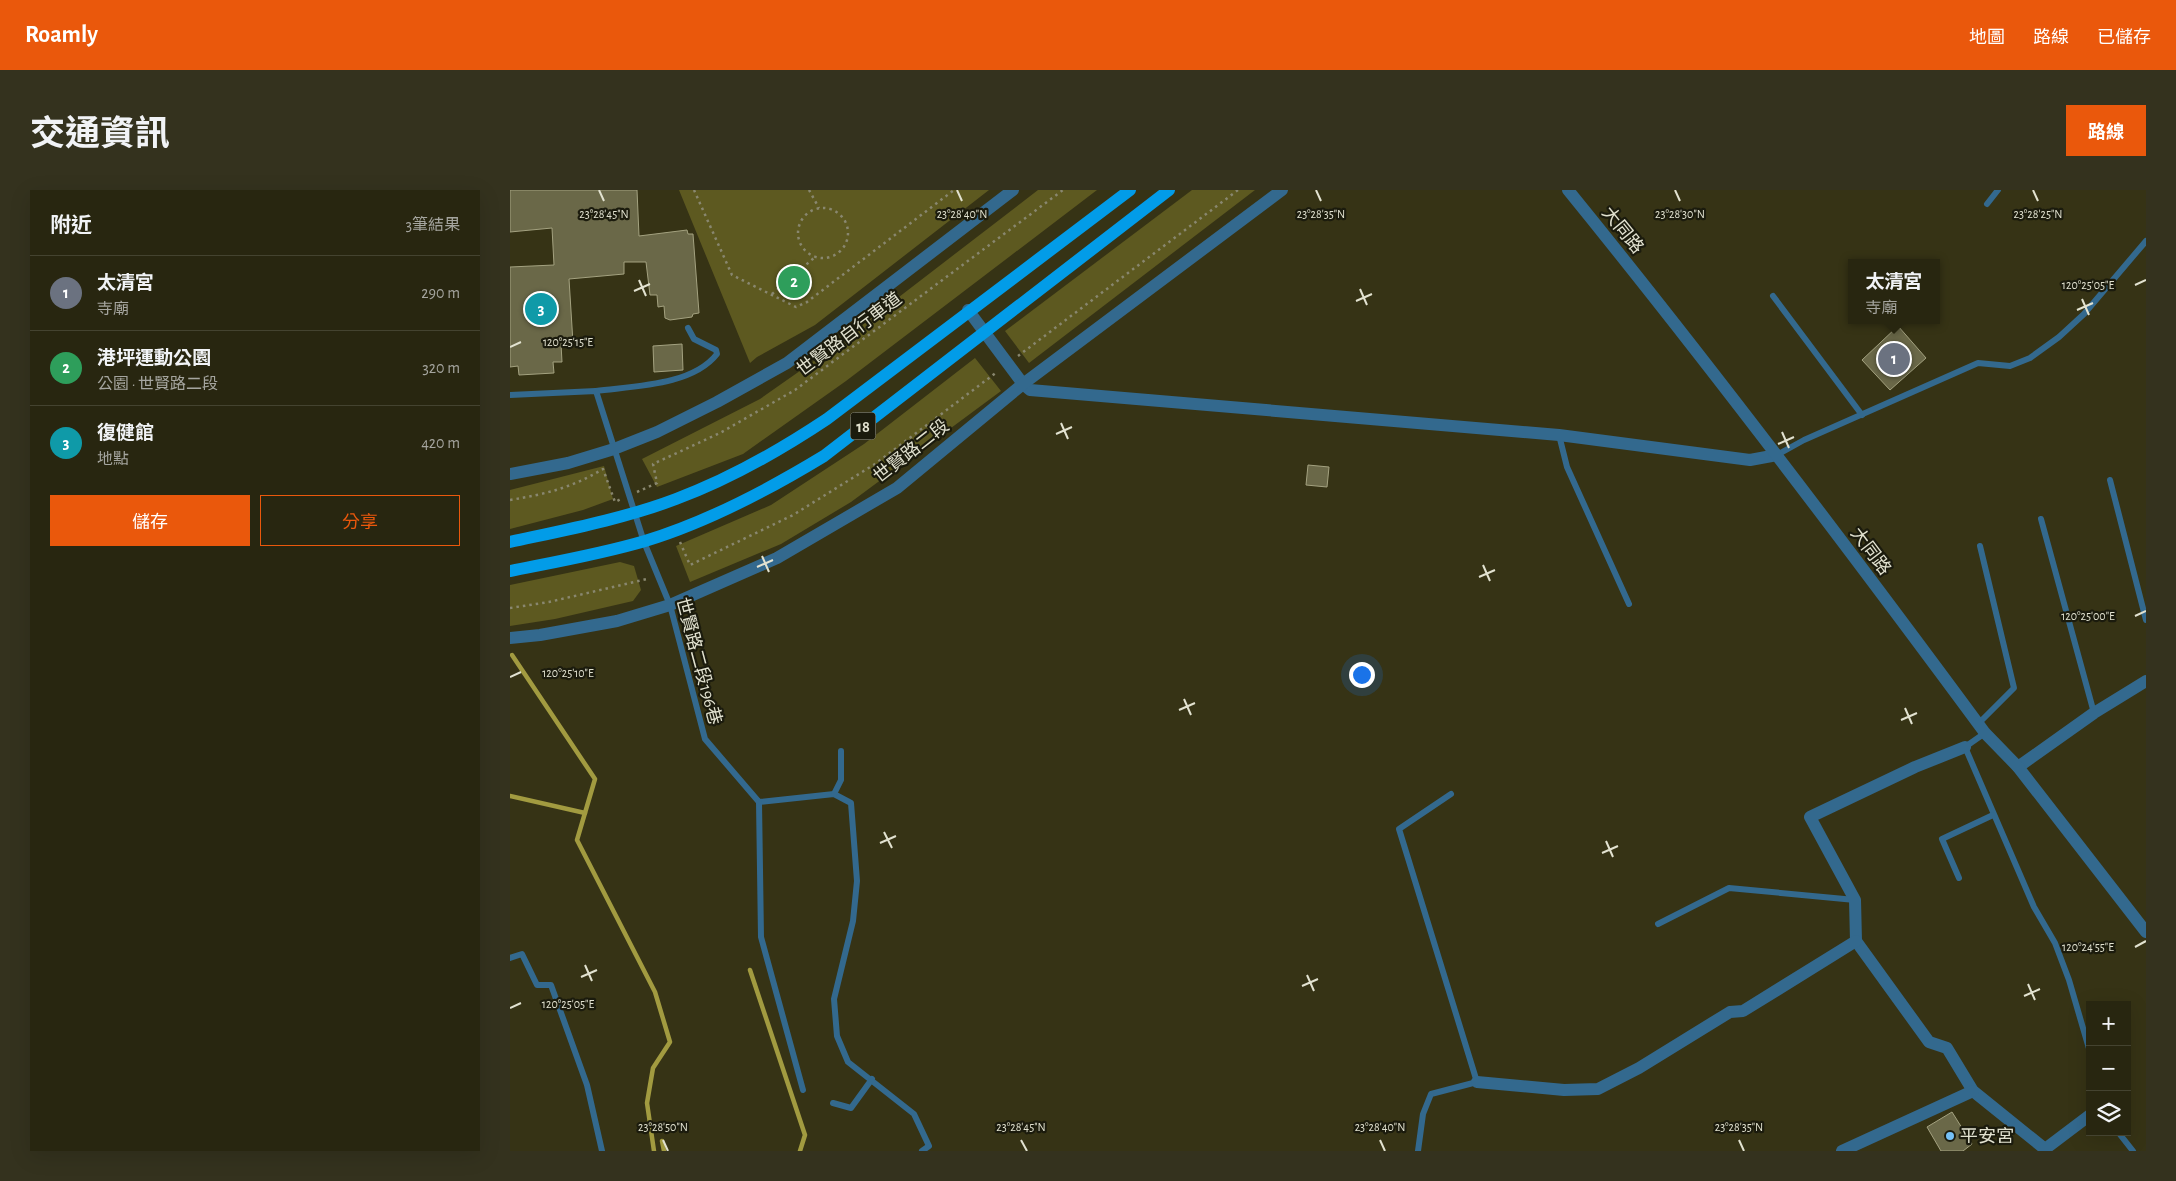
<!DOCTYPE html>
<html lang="zh-TW">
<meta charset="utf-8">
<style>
:root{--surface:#282610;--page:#34321e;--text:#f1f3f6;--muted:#a5a59f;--line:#444330;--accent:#ea580c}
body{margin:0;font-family:"Alegreya Sans","Noto Sans TC",sans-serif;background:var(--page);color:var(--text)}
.controls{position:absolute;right:15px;bottom:15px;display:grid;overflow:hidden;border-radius:0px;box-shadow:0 5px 20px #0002}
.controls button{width:45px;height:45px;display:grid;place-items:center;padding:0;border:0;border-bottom:1px solid var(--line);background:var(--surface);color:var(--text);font:25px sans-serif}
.you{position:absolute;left:851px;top:484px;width:18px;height:18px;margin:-12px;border:4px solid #fff;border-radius:50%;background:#1a73e8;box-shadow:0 0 0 8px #1a73e833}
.badge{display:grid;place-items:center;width:32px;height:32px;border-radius:50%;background:var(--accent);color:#fff;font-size:16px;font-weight:700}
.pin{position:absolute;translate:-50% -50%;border:2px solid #fff;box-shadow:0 1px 5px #0006}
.popup{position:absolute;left:1338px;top:69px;width:92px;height:65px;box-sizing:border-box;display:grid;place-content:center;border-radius:0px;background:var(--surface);filter:drop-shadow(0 1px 4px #0005);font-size:16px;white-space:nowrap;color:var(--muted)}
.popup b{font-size:19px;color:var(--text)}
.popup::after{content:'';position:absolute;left:50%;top:100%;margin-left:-10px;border:10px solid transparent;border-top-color:var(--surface)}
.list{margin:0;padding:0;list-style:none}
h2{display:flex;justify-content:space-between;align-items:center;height:65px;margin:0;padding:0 20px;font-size:21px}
h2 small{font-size:16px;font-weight:400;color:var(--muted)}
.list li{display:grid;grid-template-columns:32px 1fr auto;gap:15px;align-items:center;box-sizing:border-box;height:75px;padding:0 20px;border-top:1px solid var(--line)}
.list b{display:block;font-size:19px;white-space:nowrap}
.list p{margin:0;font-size:16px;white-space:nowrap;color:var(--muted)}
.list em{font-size:16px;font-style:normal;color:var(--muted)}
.actions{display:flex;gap:10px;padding:15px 20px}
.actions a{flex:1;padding:11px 0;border:1px solid var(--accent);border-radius:0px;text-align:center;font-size:18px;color:var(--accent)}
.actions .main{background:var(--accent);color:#fff}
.icon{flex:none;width:28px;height:28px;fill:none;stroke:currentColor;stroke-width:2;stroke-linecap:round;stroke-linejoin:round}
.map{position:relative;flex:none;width:1636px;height:961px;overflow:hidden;border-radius:0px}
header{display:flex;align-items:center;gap:30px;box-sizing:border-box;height:70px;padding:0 25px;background:var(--accent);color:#fff}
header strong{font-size:24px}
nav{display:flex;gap:28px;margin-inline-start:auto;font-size:18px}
.intro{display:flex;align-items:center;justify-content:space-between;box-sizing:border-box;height:120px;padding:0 30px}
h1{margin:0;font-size:35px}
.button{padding:12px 22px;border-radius:0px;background:var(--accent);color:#fff;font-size:18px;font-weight:700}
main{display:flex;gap:30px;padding:0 30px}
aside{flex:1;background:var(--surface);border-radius:0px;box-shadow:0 5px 20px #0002}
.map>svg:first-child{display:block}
.green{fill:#5d5920}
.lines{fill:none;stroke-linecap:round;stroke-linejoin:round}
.stream{stroke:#a29b40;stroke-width:4.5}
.building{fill:#6a6848;stroke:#a4a280}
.path{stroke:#89876f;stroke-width:2.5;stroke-dasharray:2.5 4;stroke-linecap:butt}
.service{stroke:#33698e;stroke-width:6}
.minor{stroke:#33698e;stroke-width:12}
.tertiary{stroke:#33698e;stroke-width:12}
.primary{stroke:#029ce8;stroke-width:12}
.ticks{fill:none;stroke:#e2e2d0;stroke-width:2}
.poi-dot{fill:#75c0f6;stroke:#1b1b0d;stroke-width:2}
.labels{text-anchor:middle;stroke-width:4.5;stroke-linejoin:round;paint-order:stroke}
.shield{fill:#1b1b0d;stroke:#a6a696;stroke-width:1}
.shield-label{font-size:16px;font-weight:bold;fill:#e2e2d0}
.street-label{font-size:18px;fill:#e2e2d0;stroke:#1b1b0d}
.poi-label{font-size:18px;fill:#e2e2d0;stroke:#1b1b0d;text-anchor:start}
.ticks-label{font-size:12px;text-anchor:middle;fill:#e2e2d0;stroke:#1b1b0d;stroke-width:4.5;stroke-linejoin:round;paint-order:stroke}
</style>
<header>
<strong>Roamly</strong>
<nav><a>地圖</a><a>路線</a><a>已儲存</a></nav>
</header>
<div class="intro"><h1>交通資訊</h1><a class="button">路線</a></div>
<main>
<aside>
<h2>附近<small>3筆結果</small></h2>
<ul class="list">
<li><span class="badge" style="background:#6b7280">1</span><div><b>太清宮</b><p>寺廟</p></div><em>290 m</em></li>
<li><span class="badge" style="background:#2e9e5b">2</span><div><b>港坪運動公園</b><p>公園 · 世賢路二段</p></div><em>320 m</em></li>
<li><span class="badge" style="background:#0f9aa8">3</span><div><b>復健館</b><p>地點</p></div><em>420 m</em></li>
</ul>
<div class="actions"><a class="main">儲存</a><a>分享</a></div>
</aside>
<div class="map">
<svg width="1636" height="961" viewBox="0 0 1636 961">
<rect width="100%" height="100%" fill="#363315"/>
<g class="green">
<polygon points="169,0 479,0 305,135 247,167 240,173"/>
<polygon points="528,0 587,0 336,191 233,264 147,297 132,269 250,209 324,157"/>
<polygon points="682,0 745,0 519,173 495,141"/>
<polygon points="465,168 491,201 341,312 271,354 180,392 166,356 261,315 354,254"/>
<polygon points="94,276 103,309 73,320 0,339 0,300"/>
<polygon points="110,372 124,376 131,400 123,411 45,429 0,436 0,395"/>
</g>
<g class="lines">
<g class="stream">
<polyline points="2,465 85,589 67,650 145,802 160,852 143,878 137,913 144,961"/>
<polyline points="0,606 75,623"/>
<polyline points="240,780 295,945 290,961"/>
<polyline points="152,951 154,961"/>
</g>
</g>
<g class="building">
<polygon points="0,0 127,0 129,46 177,40 178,44 183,44 189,123 183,124 182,127 160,130 155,128 154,116 148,117 147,105 140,105 136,72 114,72 114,84 59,89 63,153 51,154 52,172 43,172 44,183 9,185 8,176 0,177 0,77 44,75 42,38 0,42"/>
<polygon points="1388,136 1416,168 1380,200 1352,170"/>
<polygon points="172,154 173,180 144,182 143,156"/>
<polygon points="798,275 819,277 817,297 796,295"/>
<polygon points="1442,922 1462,954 1453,961 1431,961 1417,937"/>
</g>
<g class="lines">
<g class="path">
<polyline points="184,0 222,85 286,117 297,112 444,0"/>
<polyline points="299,0 309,18"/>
<circle cx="313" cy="43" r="25"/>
<polyline points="262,104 305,67"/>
<polyline points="508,166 728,0"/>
<polyline points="127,302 147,293 143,274 210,243 285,200 553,0"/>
<path d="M0,310C36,304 61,298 93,279L105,312L111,309"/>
<polyline points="170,352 180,375 283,325 365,274 487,182"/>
<polyline points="0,418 39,412 137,389 136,387"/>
</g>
<g class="service">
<polyline points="1477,14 1488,0"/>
<polyline points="1263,106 1352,225"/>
<path d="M86,201C123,196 182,196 207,164L206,160L184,149L178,138"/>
<polyline points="0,205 86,201 134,352 160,415 195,549 249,612 324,604 341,613 347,691 343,731 324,809 327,846 338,872 404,924 419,956 412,961"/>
<polyline points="1049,245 1057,277 1119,414"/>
<polyline points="1267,265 1294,250 1468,173 1500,176 1520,168 1549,147 1574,124 1636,51"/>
<polyline points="1600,290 1636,430"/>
<polyline points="1531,329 1584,523"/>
<polyline points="1468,534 1504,498 1470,356"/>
<polyline points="1475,543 1455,557 1524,717 1545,753 1559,790 1580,862"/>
<polyline points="324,604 331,590 331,561"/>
<polyline points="249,612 251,747 293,900"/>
<polyline points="1449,688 1432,649 1483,625"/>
<polyline points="1148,734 1219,698 1345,710"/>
<polyline points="0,768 12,764 27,795 41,795 77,895 92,961"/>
<polyline points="323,913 341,918 362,889"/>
<polyline points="1608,942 1623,961"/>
<polyline points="908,961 913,924 921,904 967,892 889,639 941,604"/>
</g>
<g class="minor">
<polyline points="458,120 513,194 520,200 1049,245 1240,270 1267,265"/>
<polyline points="0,284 58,273 104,259 147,242 207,212 277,173 503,0"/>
<polyline points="0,448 30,445 107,431 160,415 267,368 387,298 513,194 772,0"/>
<polyline points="1455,557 1405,577 1300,627 1345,710 1346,751 1419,852 1437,858 1463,901 1535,959 1580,925"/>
<polyline points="1508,577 1584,523 1636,491"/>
<polyline points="967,892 1054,900 1088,899 1129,878 1220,822 1233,821 1346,751"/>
<polyline points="1332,961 1463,901"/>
</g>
<path class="tertiary" d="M1058,0C1202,177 1340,360 1475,543L1508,577L1636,742"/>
<g class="primary">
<path d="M0,352C55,340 113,329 166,309C220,289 269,261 317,229L620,0"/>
<path d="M0,381C45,372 91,364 135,351C198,332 258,300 314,266L659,0"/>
</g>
</g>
<path class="ticks" d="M89,0L94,11M447,0L452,11M806,0L811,11M1165,0L1170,11M1523,0L1528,11M129,90L136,106M1625,95L1636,90M850,99L857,115M124,101L140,94M1572,109L1579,125M846,111L862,104M1567,120L1583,113M0,157L11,152M551,233L558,249M1272,242L1279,258M546,244L562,237M1268,254L1284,247M252,366L259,382M973,375L980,391M247,377L263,370M969,387L985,380M1625,426L1636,421M0,487L11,482M674,509L681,525M1395,518L1402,534M669,520L685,513M1391,530L1407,523M374,642L382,658M1096,651L1103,667M370,653L386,646M1092,663L1108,656M1625,757L1636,751M75,775L82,791M797,785L804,801M71,787L87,780M1518,794L1525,810M792,796L808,789M1514,806L1530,799M0,818L11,813M153,950L158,961M511,950L517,961M870,950L875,961M1229,950L1234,961"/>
<circle class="poi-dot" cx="1440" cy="946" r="5"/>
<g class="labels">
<rect class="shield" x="340.5" y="222.5" width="25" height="27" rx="4"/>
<g class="shield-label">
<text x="353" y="242">18</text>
</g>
<g class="street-label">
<text transform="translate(1113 40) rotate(51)" y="6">大同路</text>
<text transform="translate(339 144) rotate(-37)" y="6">世賢路自行車道</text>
<text transform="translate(401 261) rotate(-38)" y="6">世賢路二段</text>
<text transform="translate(1361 361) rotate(53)" y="6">大同路</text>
<text transform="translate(189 471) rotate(75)" y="6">世賢路二段196巷</text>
</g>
<g class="poi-label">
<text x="1450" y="952">平安宮</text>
</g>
</g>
<g class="ticks-label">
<text x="94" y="28">23°28'45"N</text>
<text x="452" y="28">23°28'40"N</text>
<text x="811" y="28">23°28'35"N</text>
<text x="1170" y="28">23°28'30"N</text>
<text x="1528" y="28">23°28'25"N</text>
<text x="1578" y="99">120°25'05"E</text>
<text x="58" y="156">120°25'15"E</text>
<text x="1578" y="430">120°25'00"E</text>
<text x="58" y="487">120°25'10"E</text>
<text x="1578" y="761">120°24'55"E</text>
<text x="58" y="818">120°25'05"E</text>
<text x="153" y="941">23°28'50"N</text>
<text x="511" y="941">23°28'45"N</text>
<text x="870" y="941">23°28'40"N</text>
<text x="1229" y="941">23°28'35"N</text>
</g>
</svg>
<div class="controls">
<button>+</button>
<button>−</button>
<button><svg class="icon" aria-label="layers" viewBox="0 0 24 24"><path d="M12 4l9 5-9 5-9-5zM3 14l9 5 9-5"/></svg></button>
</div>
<div class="you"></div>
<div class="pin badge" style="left:1384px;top:169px;background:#6b7280">1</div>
<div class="popup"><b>太清宮</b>寺廟</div>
<div class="pin badge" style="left:284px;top:92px;background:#2e9e5b">2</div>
<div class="pin badge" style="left:31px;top:119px;background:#0f9aa8">3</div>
</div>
</main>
